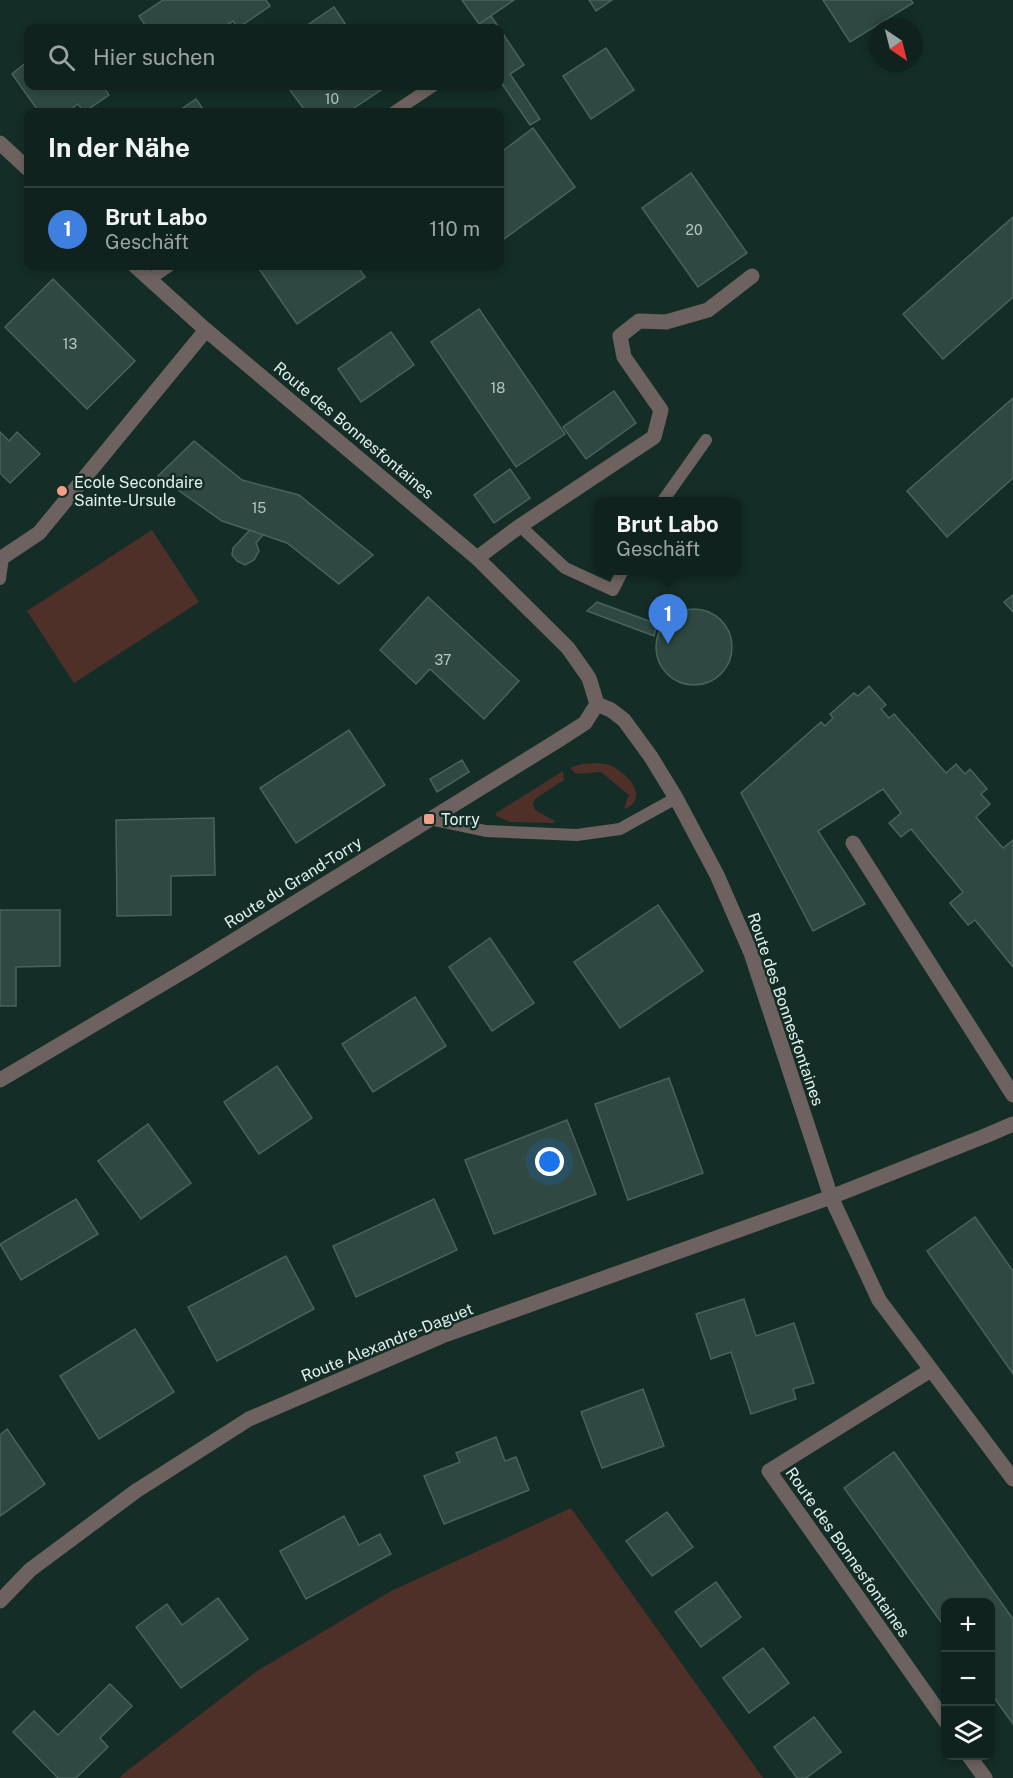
<!DOCTYPE html>
<html lang="de">
<meta charset="utf-8">
<style>
:root{--surface:#0f221d;--page:#182a26;--text:#f1f3f6;--muted:#9ba4a4;--line:#2f3f3b;--accent:#f49e8a}
body{margin:0;font-family:"Public Sans",sans-serif;background:var(--page);color:var(--text)}
.controls{position:absolute;right:18px;bottom:18px;display:grid;overflow:hidden;border-radius:12px;box-shadow:0 3px 9px #0003}
.controls button{width:54px;height:54px;display:grid;place-items:center;padding:0;border:0;border-bottom:2px solid var(--line);background:var(--surface);color:var(--text);font:30px sans-serif}
.compass{position:absolute;left:869px;top:18px;width:54px;height:54px;border-radius:50%;background:var(--surface);box-shadow:0 3px 9px #0003;rotate:145deg}
.you{position:absolute;left:550px;top:1162px;width:21px;height:21px;margin:-15px;border:4px solid #fff;border-radius:50%;background:#1a73e8;box-shadow:0 0 0 9px #1a73e833}
.badge{display:grid;place-items:center;width:39px;height:39px;border-radius:50%;background:var(--accent);color:#fff;font-size:20px;font-weight:700}
.pin{position:absolute;translate:-50% -50px;filter:drop-shadow(0 2px 3px #0008)}
.pin::after{content:'';position:absolute;top:32px;width:21px;height:18px;background:inherit;clip-path:polygon(0 0,100% 0,50% 100%)}
.popup{position:absolute;left:594px;top:497px;width:147px;height:78px;box-sizing:border-box;display:grid;place-content:center;border-radius:12px;background:var(--surface);filter:drop-shadow(0 2px 4px #0005);font-size:20px;white-space:nowrap;color:var(--muted)}
.popup b{font-size:22px;color:var(--text)}
.popup::after{content:'';position:absolute;left:50%;top:100%;margin-left:-12px;border:12px solid transparent;border-top-color:var(--surface)}
.list{margin:0;padding:0;list-style:none}
h2{display:flex;justify-content:space-between;align-items:center;height:78px;margin:0;padding:0 24px;font-size:26px}
h2 small{font-size:20px;font-weight:400;color:var(--muted)}
.list li{display:grid;grid-template-columns:39px 1fr auto;gap:18px;align-items:center;box-sizing:border-box;height:84px;padding:0 24px;border-top:2px solid var(--line)}
.list b{display:block;font-size:22px;white-space:nowrap}
.list p{margin:0;font-size:20px;white-space:nowrap;color:var(--muted)}
.list em{font-size:20px;font-style:normal;color:var(--muted)}
.icon{flex:none;width:33px;height:33px;fill:none;stroke:currentColor;stroke-width:2;stroke-linecap:round;stroke-linejoin:round}
.map{position:relative;flex:none;width:1013px;height:1778px;overflow:hidden}
.search{position:absolute;background:var(--surface);box-shadow:0 3px 9px #0003;left:24px;top:24px;width:480px;height:66px;display:flex;align-items:center;gap:15px;box-sizing:border-box;padding:0 21px;border-radius:12px;color:var(--muted);font-size:22px}
.panel{position:absolute;background:var(--surface);box-shadow:0 3px 9px #0003;left:24px;top:108px;width:480px;height:162px;border-radius:12px}
.map>svg:first-child{display:block}
.green{fill:#4e3029}
.building{fill:#2f4942;stroke:#48635c;stroke-width:1.5}
.lines{fill:none;stroke-linecap:round;stroke-linejoin:round}
.lane{stroke:#6d625f;stroke-width:12}
.street{stroke:#6d625f;stroke-width:15}
.poi-dot{fill:#f49e8a;stroke:#142d27;stroke-width:2}
.labels{text-anchor:middle;stroke-width:5;stroke-linejoin:round;paint-order:stroke}
.number-label{font-size:14px;fill:#b5c7c2}
.street-label{font-size:16px;fill:#e2f1ed;stroke:#142d27}
.poi-label{font-size:16px;fill:#e2f1ed;stroke:#142d27;text-anchor:start}
</style>
<div class="map">
<svg width="1013" height="1778" viewBox="0 0 1013 1778">
<rect width="100%" height="100%" fill="#142d27"/>
<g class="green">
<polygon points="152,530 199,602 74,683 27,611"/>
<path d="M598,763C603,764 608,764 612,766C628,774 649,797 626,809L624,808L629,795L601,772L576,774L570,768L581,764Z"/>
<polygon points="563,771 564,780 536,798 533,803 535,810 555,821 553,823 510,822 496,816 496,813"/>
<polygon points="571,1508 763,1778 120,1778 123,1774 257,1671 391,1591"/>
</g>
<g class="building">
<polygon points="163,0 266,0 270,6 238,28 233,21 222,28 147,28 139,16"/>
<polygon points="462,0 514,0 479,24"/>
<polygon points="589,0 612,0 596,11"/>
<polygon points="823,0 911,0 913,3 850,42"/>
<polygon points="334,7 348,28 303,28"/>
<polygon points="491,16 524,65 510,74 540,119 530,125 500,81 500,60 502,58 500,54 500,28 482,28 479,24"/>
<polygon points="606,48 634,90 591,119 563,76"/>
<polygon points="28,61 28,86 103,86 109,95 84,112 78,104 67,112 39,112 12,74"/>
<polygon points="287,86 387,86 348,112 306,112"/>
<polygon points="196,99 205,112 177,112"/>
<polygon points="533,128 575,187 500,242 500,153"/>
<polygon points="691,173 747,253 698,287 642,208"/>
<polygon points="1013,217 1013,297 943,359 903,314"/>
<polygon points="257,266 357,266 365,277 297,324"/>
<polygon points="53,279 135,361 87,409 5,327"/>
<polygon points="479,309 565,434 516,467 431,342"/>
<polygon points="391,332 414,365 361,402 338,369"/>
<polygon points="614,391 636,423 586,459 563,427"/>
<polygon points="1013,398 1013,478 947,537 907,491"/>
<polygon points="0,432 9,441 17,432 40,454 10,483 0,473"/>
<polygon points="194,441 242,480 299,495 373,555 339,584 287,543 222,521 158,476"/>
<polygon points="510,469 530,498 494,523 474,495"/>
<polygon points="250,530 263,535 256,543 259,551 254,560 245,565 237,561 232,555 233,548"/>
<polygon points="1013,595 1013,612 1004,602"/>
<polygon points="428,597 519,681 484,719 430,669 416,684 380,650"/>
<polygon points="597,602 657,624 654,636 587,611"/>
<circle cx="694" cy="647" r="38"/>
<polygon points="869,686 886,705 881,709 889,718 894,714 946,773 956,764 965,774 970,769 987,789 981,794 990,804 976,817 1003,848 1013,840 1013,967 975,920 968,925 950,903 963,892 911,829 901,837 889,823 901,813 883,789 818,831 865,904 813,931 741,793 821,722 825,726 833,718 830,714 854,693 858,696"/>
<polygon points="349,730 385,785 296,843 260,788"/>
<polygon points="462,760 469,772 437,792 430,779"/>
<polygon points="214,818 215,875 171,876 171,915 117,916 116,820"/>
<polygon points="658,905 703,971 620,1028 574,962"/>
<polygon points="0,910 60,910 60,966 16,967 16,1006 0,1006"/>
<polygon points="490,938 534,1003 492,1031 449,967"/>
<polygon points="415,997 446,1046 373,1092 342,1044"/>
<polygon points="277,1066 312,1118 259,1154 224,1102"/>
<polygon points="669,1078 703,1173 628,1200 595,1104"/>
<polygon points="567,1120 596,1194 494,1234 465,1160"/>
<polygon points="148,1124 191,1183 141,1219 98,1161"/>
<polygon points="76,1199 98,1234 21,1280 0,1244"/>
<polygon points="434,1199 457,1250 356,1297 333,1246"/>
<polygon points="975,1217 1013,1271 1013,1374 927,1251"/>
<polygon points="286,1256 314,1309 217,1361 188,1307"/>
<polygon points="744,1299 756,1336 794,1323 814,1383 793,1389 796,1399 751,1414 731,1352 711,1359 696,1314"/>
<polygon points="135,1329 174,1392 99,1439 60,1376"/>
<polygon points="643,1389 664,1446 602,1468 581,1412"/>
<polygon points="7,1429 45,1484 0,1516 0,1435"/>
<polygon points="496,1437 505,1461 516,1457 529,1490 444,1524 424,1476 460,1462 456,1453"/>
<polygon points="894,1452 1013,1619 1013,1724 990,1692 990,1602 946,1602 946,1629 844,1488"/>
<polygon points="667,1512 693,1547 652,1576 626,1541"/>
<polygon points="344,1516 359,1545 380,1534 391,1554 306,1599 280,1551"/>
<polygon points="716,1582 741,1617 701,1647 675,1612"/>
<polygon points="218,1598 248,1639 181,1688 136,1627 167,1604 182,1625"/>
<polygon points="763,1648 789,1683 749,1713 723,1678"/>
<polygon points="110,1684 132,1706 100,1738 108,1747 76,1778 58,1778 13,1732 34,1711 58,1735"/>
<polygon points="814,1717 841,1752 806,1778 797,1778 774,1747"/>
</g>
<g class="lines">
<g class="lane">
<polyline points="394,112 433,86"/>
<polyline points="150,279 169,266"/>
<polyline points="662,502 706,440"/>
<polyline points="520,526 565,568 613,590 623,570"/>
<polyline points="0,556 3,557 0,579"/>
<polyline points="429,819 486,831 577,835 620,829 676,798"/>
</g>
<g class="street">
<polyline points="0,143 28,169"/>
<polyline points="135,266 206,330 477,558 568,648 589,678 597,704 611,710 624,720 651,757 676,798 717,875 751,953 831,1197 879,1300 1013,1479"/>
<polyline points="3,557 39,533 206,330"/>
<polyline points="477,558 520,526 654,437 661,410 624,357 620,336 639,321 666,322 708,310 752,276"/>
<polyline points="853,843 1013,1095"/>
<polyline points="0,1080 191,967 557,741 585,723 597,704"/>
<polyline points="931,1370 769,1471 946,1722"/>
<polyline points="0,1601 30,1570 136,1491 249,1419 442,1336 831,1197 985,1136 1013,1124"/>
<polyline points="969,1756 985,1778"/>
</g>
</g>
<g class="poi-dot">
<circle cx="62" cy="491" r="6"/>
<rect x="423" y="813" width="12" height="12" rx="3"/>
</g>
<g class="labels">
<g class="number-label">
<text x="332" y="104">10</text>
<text x="694" y="235">20</text>
<text x="70" y="349">13</text>
<text x="498" y="393">18</text>
<text x="259" y="513">15</text>
<text x="443" y="665">37</text>
</g>
<g class="street-label">
<text transform="translate(354 430) rotate(40)" y="6">Route des Bonnesfontaines</text>
<text transform="translate(293 882) rotate(-32)" y="6">Route du Grand-Torry</text>
<text transform="translate(786 1009) rotate(71)" y="6">Route des Bonnesfontaines</text>
<text transform="translate(387 1342) rotate(-22)" y="6">Route Alexandre-Daguet</text>
<text transform="translate(848 1552) rotate(55)" y="6">Route des Bonnesfontaines</text>
</g>
<g class="poi-label">
<text x="74" y="488">Ecole Secondaire<tspan x="74" dy="18">Sainte-Ursule</tspan></text>
<text x="441" y="825">Torry</text>
</g>
</g>
</svg>
<div class="controls">
<button>+</button>
<button>−</button>
<button><svg class="icon" aria-label="layers" viewBox="0 0 24 24"><path d="M12 4l9 5-9 5-9-5zM3 14l9 5 9-5"/></svg></button>
</div>
<svg class="compass" viewBox="-18 -18 36 36"><path d="M0-13l5 13h-10z" fill="#e53935"/><path d="M0 13l5-13h-10z" fill="#9ba4a4"/></svg>
<div class="you"></div>
<div class="pin badge" style="left:668px;top:644px;background:#3f7fe0">1</div>
<div class="popup"><b>Brut Labo</b>Geschäft</div>
<div class="search"><svg class="icon" aria-label="search" viewBox="0 0 24 24"><circle cx="10" cy="10" r="6"/><path d="M15 15l6 6"/></svg>Hier suchen</div>
<section class="panel">
<h2>In der Nähe<small></small></h2>
<ul class="list">
<li><span class="badge" style="background:#3f7fe0">1</span><div><b>Brut Labo</b><p>Geschäft</p></div><em>110 m</em></li>
</ul>
</section>
</div>
